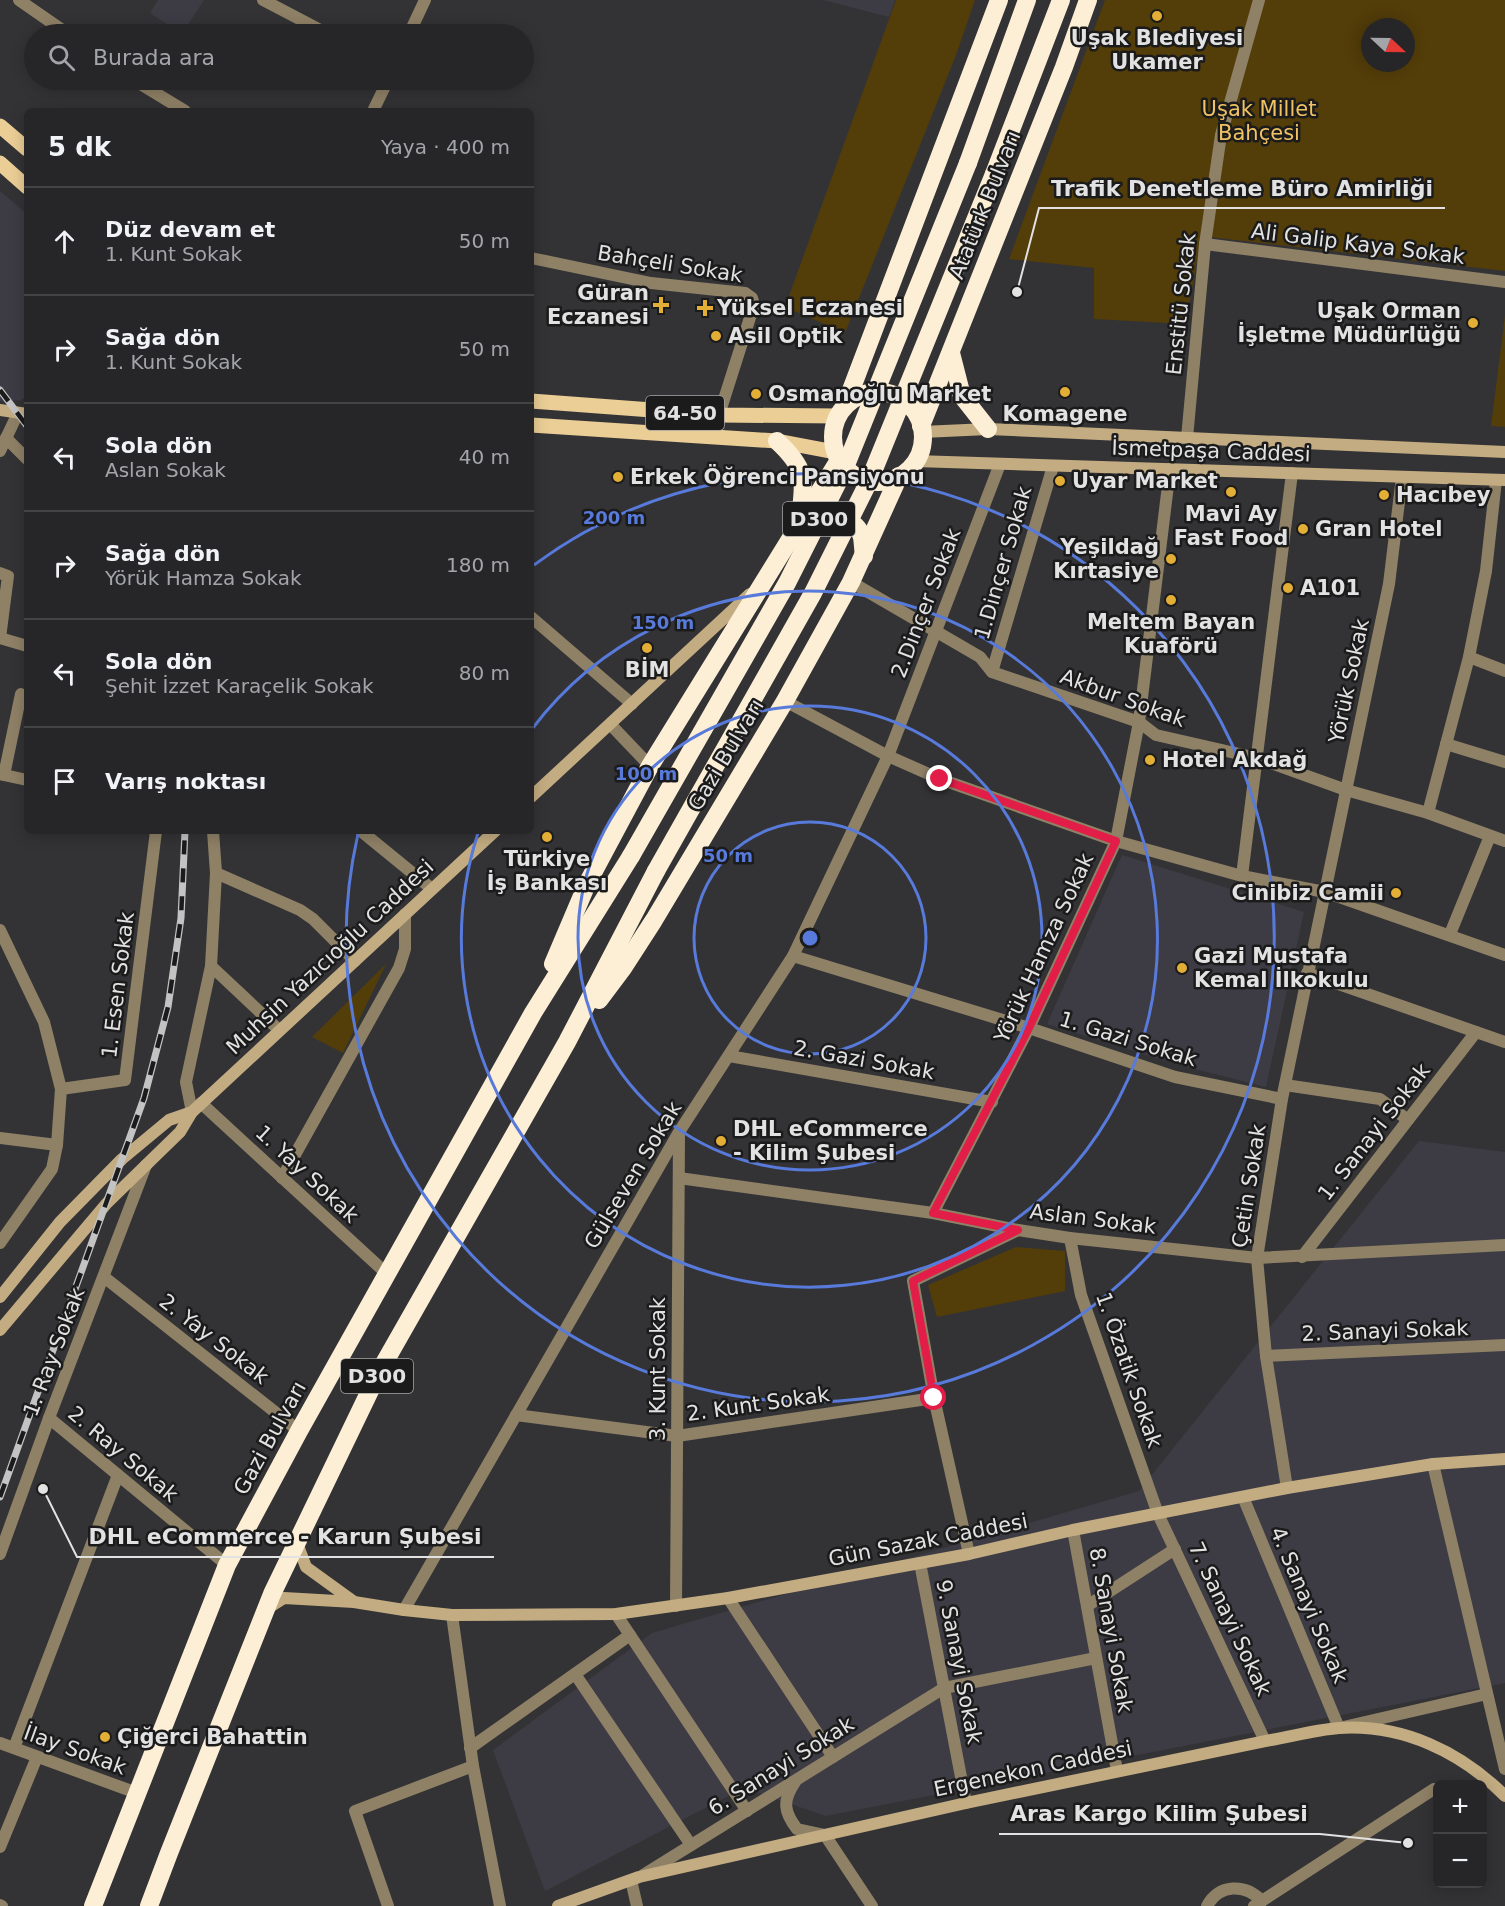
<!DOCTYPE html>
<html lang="tr">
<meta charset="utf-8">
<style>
:root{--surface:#262628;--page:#2e2e30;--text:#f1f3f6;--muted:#a4a5a8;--line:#424345}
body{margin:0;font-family:"DejaVu Sans",sans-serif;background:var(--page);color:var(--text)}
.controls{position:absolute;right:18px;bottom:18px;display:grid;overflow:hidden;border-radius:9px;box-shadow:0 3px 15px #0003}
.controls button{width:54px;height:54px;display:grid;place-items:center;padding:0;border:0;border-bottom:2px solid var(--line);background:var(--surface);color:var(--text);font:30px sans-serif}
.compass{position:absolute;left:1361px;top:18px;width:54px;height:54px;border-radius:50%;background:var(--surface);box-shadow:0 3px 15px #0003;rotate:112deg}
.stop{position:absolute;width:18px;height:18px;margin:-14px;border:4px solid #e11d48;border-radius:50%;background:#fff}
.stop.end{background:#e11d48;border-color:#fff;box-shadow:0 2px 6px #0008}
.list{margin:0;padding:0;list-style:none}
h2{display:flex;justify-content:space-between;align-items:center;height:78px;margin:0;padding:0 24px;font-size:26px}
h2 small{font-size:20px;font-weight:400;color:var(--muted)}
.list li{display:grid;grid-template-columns:39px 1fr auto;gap:18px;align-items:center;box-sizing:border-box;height:108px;padding:0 24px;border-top:2px solid var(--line)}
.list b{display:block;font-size:22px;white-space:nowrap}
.list p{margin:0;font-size:20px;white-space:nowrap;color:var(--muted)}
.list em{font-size:20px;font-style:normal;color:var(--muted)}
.icon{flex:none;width:33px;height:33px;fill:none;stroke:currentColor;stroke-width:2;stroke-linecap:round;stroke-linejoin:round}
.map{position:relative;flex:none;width:1505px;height:1906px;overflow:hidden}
.search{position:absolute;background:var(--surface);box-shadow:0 3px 15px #0003;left:24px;top:24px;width:510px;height:66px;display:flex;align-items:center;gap:15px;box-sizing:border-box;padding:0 21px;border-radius:33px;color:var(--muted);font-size:22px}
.panel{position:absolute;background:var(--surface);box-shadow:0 3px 15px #0003;left:24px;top:108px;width:510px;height:726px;border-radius:9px}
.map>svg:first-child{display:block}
.built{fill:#3d3c45}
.green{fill:#533d09;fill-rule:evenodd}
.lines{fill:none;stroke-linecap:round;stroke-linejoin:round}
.street{stroke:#8f8166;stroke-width:12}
.secondary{stroke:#c3ac81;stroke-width:12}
.primary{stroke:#ebce96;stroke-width:15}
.highway{stroke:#fdefd5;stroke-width:18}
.rail-casing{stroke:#c3c3c4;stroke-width:7}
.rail{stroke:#1b1b1c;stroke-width:4.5;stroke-dasharray:14;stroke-linecap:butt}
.highway-bridge{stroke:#fdefd5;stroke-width:18}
.route{stroke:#e11d48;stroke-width:8}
.ring{fill:none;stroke:#587adb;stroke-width:3}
.poi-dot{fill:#e3ae35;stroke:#1b1b1c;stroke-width:2}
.labels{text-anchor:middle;stroke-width:5;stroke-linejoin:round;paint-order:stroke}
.shield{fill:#1b1b1c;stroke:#a6a6a7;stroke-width:1.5}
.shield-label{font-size:20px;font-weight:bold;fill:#e2e2e3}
.poi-label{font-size:21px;font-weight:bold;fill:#e2e2e3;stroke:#1b1b1c;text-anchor:start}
.park-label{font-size:21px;fill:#f0c264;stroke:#1b1b1c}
.street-label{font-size:21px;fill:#e2e2e3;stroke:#1b1b1c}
.centre{fill:#587adb;stroke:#1b1b1c;stroke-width:3}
.ring-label{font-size:18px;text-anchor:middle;font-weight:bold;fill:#587adb;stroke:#1b1b1c;stroke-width:5;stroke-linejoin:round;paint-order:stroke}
.leader{fill:none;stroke:#e2e2e3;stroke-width:2}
.callout-dot{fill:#e2e2e3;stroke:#1b1b1c;stroke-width:2}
.callout-label{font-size:22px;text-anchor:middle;font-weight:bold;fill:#e2e2e3;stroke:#1b1b1c;stroke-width:5;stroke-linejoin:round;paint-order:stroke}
</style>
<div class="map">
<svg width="1505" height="1906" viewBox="0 0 1505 1906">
<rect width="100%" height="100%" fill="#333336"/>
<g class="built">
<polygon points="158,0 204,0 182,34 150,13"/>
<polygon points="823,0 895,0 889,17"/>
<polygon points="0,191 27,214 27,396 21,400 0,401"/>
<polygon points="1122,855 1304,912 1266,1087 1179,1065 1047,1024"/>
<polygon points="1419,1141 1505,1152 1505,1683 826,1816 744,1788 545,1891 493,1750 652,1633 1139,1491"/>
</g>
<g class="green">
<polygon points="896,0 975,0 956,55 845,333 785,307"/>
<path d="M1105,0H1505V271L1201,236L1186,324L1094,319V268L1009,259ZM1370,27H1406V63H1370Z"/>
<polygon points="1505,315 1505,427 1491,426"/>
<polygon points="386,964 343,1053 312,1037"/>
<polygon points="1016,1247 1065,1251 1065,1291 937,1317 928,1285"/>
</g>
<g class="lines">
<g class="street">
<polyline points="19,0 68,34"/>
<polyline points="263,0 328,34"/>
<polyline points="409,34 425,0"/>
<polyline points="134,80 185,111"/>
<polyline points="373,111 388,80"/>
<polyline points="1205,244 1505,282"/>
<polyline points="531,258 651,283 745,293 752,298 754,305 719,415"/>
<polyline points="6,438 27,459"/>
<polyline points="1187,438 1205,244 1221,135 1259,0"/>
<polyline points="0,451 18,413"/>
<polyline points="0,573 8,576 0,638 27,646"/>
<polyline points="851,582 980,657 992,672 1139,722 1156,735 1257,758 1346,790 1428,813 1505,841"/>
<polyline points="531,617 632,704"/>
<polyline points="1469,657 1505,671"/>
<polyline points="992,672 1053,466"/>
<polyline points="785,701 888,756 940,779 1116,841 1242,876 1325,892 1505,955"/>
<polyline points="610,724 650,766"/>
<polyline points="1446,744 1505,762"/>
<polyline points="0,774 27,780"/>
<polyline points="4,775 21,694"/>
<polyline points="1428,813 1469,657 1486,571 1496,480"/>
<polyline points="361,831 432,889"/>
<polyline points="216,873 300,910 313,919 355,961"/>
<polyline points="1242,876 1292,473"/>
<polyline points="0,930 44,1022 61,1089 57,1145 52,1169 0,1243"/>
<polyline points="1450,934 1490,836"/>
<polyline points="793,956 1029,1028 1175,1077 1282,1099"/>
<polyline points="211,966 279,1030"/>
<polyline points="1307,973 1505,1042"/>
<polyline points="729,1056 992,1102"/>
<polyline points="1285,1085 1380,1099 1408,1120"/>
<polyline points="61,1089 125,1080 156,831"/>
<polyline points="201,1103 387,1274"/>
<polyline points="192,1112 186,1082 211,966 216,873 213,831"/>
<polyline points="0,1138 57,1145"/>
<polyline points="282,1178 399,968 405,949 405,914"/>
<polyline points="679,1178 933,1213 1018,1230 1070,1238 1257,1258 1505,1245"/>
<polyline points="933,1213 1029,1028 1116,841 1139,722 1170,469"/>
<polyline points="1070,1238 1081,1295 1158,1514 1265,1741"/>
<polyline points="1302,1257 1476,1032"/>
<polyline points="104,1277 299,1431"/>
<polyline points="1266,1356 1505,1345"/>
<polyline points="516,1415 677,1436 934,1398"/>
<polyline points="49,1418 227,1565"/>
<polyline points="1433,1464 1505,1769"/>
<polyline points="1287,1488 1266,1356 1257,1258 1282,1099 1389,584 1402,477"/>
<polyline points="1243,1497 1339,1728 1487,1694"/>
<polyline points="1073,1530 1117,1771"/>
<polyline points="0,1554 49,1418 146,1165"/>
<polyline points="969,1554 934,1398 913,1281 1018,1230"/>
<polyline points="920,1563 966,1803"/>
<polyline points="728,1598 833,1757"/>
<polyline points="676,1606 679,1134"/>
<polyline points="1087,1606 1175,1549"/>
<polyline points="404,1610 679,1132 793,956 888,756 1000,464"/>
<polyline points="616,1614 747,1811"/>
<polyline points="452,1615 473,1766"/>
<polyline points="575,1674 691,1845"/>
<polyline points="0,1743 137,1793"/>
<polyline points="14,1748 118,1475"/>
<polyline points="470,1748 630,1635"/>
<path d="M795,1782C782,1801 784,1812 797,1829L825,1835L872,1906"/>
<polyline points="0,1847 37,1757"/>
<polyline points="643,1875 944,1688 1096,1658"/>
<polyline points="631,1880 637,1906"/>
<polyline points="0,1905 2,1906"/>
<polyline points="388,1906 355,1811 473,1766 500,1906"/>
<path d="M1207,1906C1219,1884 1245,1883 1262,1901"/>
<polyline points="1254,1906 1434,1789"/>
</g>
<g class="secondary">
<polyline points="0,410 27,414"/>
<polyline points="922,432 988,429 1505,452"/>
<polyline points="915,461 1505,480"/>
<polyline points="531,797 750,594"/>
<polyline points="0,1297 60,1222 122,1159 169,1120 192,1112"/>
<polyline points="0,1330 107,1203 180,1132 192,1112 495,831"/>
<polyline points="297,1543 306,1567 353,1601"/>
<polyline points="265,1610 284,1598 354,1602 404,1610 452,1615 616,1614 728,1598 969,1554 1073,1530 1287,1488 1433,1464 1505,1459"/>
<path d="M558,1906L639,1877L966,1803L1265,1741C1290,1737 1314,1730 1339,1728C1403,1724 1461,1752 1505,1796"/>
</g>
<g class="primary">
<polyline points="0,126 27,149"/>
<polyline points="0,163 27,187"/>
<polyline points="531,401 719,415 838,416"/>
<polyline points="531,425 777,441 835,452"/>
</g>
<g class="highway">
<polyline points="968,163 1027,0"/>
<polyline points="994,174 1061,0"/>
<polyline points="951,353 962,396 988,429"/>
<circle cx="878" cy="437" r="45"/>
<polyline points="845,406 999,0"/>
<polyline points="921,426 1064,67 1088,0"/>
<path d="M777,441C808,470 804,479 800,520"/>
<path d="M809,519L818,513C834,514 857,519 862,537C863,543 863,550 864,556"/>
<polyline points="553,964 587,884 650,766 839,460"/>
<polyline points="599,1000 623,968 654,920 785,701 851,582 899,476"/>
<polyline points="93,1906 227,1565 299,1431 533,1013 631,856"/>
<polyline points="149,1906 169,1853 272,1594 378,1374 567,1042 656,871"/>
</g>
<g class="rail-casing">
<g id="rail">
<polyline points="0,390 27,426"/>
<polyline points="0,1497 144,1098 168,1007 181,918 185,831"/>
</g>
</g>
<use href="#rail" class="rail"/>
<g class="highway-bridge">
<polyline points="631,856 787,583 844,470 968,163"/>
<polyline points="656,871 813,593 870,479 994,174"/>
</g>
</g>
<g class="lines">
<polyline class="route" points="934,1398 913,1281 1018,1230 933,1213 1029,1028 1116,841 940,779"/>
</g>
<g class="ring">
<circle cx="810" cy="938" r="116"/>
<circle cx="810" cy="938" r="232"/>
<path d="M532 729A348 348 0 1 1 478 833"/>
<path d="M534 565A464 464 0 1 1 358 834"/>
</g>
<g class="poi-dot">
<circle cx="1157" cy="16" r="6"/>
<path d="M658 296h6v6h6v6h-6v6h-6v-6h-6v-6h6z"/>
<path d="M702 299h6v6h6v6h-6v6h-6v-6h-6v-6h6z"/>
<circle cx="1473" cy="323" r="6"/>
<circle cx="716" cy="336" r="6"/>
<circle cx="1065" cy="392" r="6"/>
<circle cx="756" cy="394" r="6"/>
<circle cx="618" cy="477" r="6"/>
<circle cx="1060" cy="481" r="6"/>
<circle cx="1231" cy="492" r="6"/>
<circle cx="1384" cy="495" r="6"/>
<circle cx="1303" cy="529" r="6"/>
<circle cx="1171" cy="559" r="6"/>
<circle cx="1288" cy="588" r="6"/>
<circle cx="1171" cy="600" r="6"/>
<circle cx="647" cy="648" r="6"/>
<circle cx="1150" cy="760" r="6"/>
<circle cx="547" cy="837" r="6"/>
<circle cx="1396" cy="893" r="6"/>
<circle cx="1182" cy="968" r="6"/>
<circle cx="721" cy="1141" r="6"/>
<circle cx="105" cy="1737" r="6"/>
</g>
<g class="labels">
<g class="shield">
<rect x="646" y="396" width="78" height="34" rx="4.5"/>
<rect x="783" y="502" width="72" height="34" rx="4.5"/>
<rect x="341" y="1359" width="72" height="34" rx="4.5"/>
</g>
<g class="shield-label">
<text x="685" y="420">64-50</text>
<text x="819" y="526">D300</text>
<text x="377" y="1383">D300</text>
</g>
<g class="poi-label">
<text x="1157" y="45" text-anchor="middle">Uşak Blediyesi<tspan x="1157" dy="24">Ukamer</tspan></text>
<text x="649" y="300" text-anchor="end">Güran<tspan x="649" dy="24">Eczanesi</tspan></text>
<text x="717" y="315">Yüksel Eczanesi</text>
<text x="1461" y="318" text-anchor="end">Uşak Orman<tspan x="1461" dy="24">İşletme Müdürlüğü</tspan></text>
<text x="728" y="343">Asil Optik</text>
<text x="768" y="401">Osmanoğlu Market</text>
<text x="1065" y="421" text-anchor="middle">Komagene</text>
<text x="630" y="484">Erkek Öğrenci Pansiyonu</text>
<text x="1072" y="488">Uyar Market</text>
<text x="1396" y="502">Hacıbey</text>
<text x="1231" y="521" text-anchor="middle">Mavi Ay<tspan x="1231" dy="24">Fast Food</tspan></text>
<text x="1315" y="536">Gran Hotel</text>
<text x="1159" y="554" text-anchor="end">Yeşildağ<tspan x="1159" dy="24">Kırtasiye</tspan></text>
<text x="1300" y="595">A101</text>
<text x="1171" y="629" text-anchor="middle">Meltem Bayan<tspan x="1171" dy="24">Kuaförü</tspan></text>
<text x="647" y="677" text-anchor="middle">BİM</text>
<text x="1162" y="767">Hotel Akdağ</text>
<text x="547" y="866" text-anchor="middle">Türkiye<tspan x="547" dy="24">İş Bankası</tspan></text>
<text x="1384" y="900" text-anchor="end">Cinibiz Camii</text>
<text x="1194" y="963">Gazi Mustafa<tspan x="1194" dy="24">Kemal İlkokulu</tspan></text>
<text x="733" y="1136">DHL eCommerce<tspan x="733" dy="24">- Kilim Şubesi</tspan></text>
<text x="117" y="1744">Çiğerci Bahattin</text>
</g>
<g class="park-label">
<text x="1259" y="116">Uşak Millet<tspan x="1259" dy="24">Bahçesi</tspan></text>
</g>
<g class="street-label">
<text transform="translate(985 205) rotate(-68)" y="7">Atatürk Bulvarı</text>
<text transform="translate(1358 244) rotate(7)" y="7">Ali Galip Kaya Sokak</text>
<text transform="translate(670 264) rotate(9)" y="7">Bahçeli Sokak</text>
<text transform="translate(1181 304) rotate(-84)" y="7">Enstitü Sokak</text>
<text transform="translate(1211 451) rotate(2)" y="7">İsmetpaşa Caddesi</text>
<text transform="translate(1003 563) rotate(-74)" y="7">1.Dinçer Sokak</text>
<text transform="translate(926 603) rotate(-69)" y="7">2.Dinçer Sokak</text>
<text transform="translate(1349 681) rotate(-78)" y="7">Yörük Sokak</text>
<text transform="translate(1123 698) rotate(20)" y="7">Akbur Sokak</text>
<text transform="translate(726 755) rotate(-59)" y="7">Gazi Bulvarı</text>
<text transform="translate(1044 948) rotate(-65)" y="7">Yörük Hamza Sokak</text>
<text transform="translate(330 957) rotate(-43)" y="7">Muhsin Yazıcıoğlu Caddesi</text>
<text transform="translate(118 985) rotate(-83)" y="7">1. Esen Sokak</text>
<text transform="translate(1128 1039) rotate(17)" y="7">1. Gazi Sokak</text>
<text transform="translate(864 1060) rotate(10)" y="7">2. Gazi Sokak</text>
<text transform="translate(1374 1132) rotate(-52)" y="7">1. Sanayi Sokak</text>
<text transform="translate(307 1174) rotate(43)" y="7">1. Yay Sokak</text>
<text transform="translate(633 1175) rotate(-59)" y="7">Gülseven Sokak</text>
<text transform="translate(1249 1186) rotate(-81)" y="7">Çetin Sokak</text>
<text transform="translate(1093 1219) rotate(7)" y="7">Aslan Sokak</text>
<text transform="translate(1385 1331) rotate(-2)" y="7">2. Sanayi Sokak</text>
<text transform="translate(214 1339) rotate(38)" y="7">2. Yay Sokak</text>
<text transform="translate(54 1352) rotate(-69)" y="7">1. Ray Sokak</text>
<text transform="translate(658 1369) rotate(-90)" y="7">3. Kunt Sokak</text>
<text transform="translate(1129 1370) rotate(71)" y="7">1. Özatik Sokak</text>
<text transform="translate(758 1404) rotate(-8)" y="7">2. Kunt Sokak</text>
<text transform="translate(270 1438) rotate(-61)" y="7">Gazi Bulvarı</text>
<text transform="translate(123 1454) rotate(40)" y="7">2. Ray Sokak</text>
<text transform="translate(928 1540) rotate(-11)" y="7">Gün Sazak Caddesi</text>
<text transform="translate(1309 1605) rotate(67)" y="7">4. Sanayi Sokak</text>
<text transform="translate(1230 1619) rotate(65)" y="7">7. Sanayi Sokak</text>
<text transform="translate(1111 1630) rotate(80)" y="7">8. Sanayi Sokak</text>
<text transform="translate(959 1662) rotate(79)" y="7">9. Sanayi Sokak</text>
<text transform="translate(75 1750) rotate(20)" y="7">İlay Sokak</text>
<text transform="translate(781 1766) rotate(-32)" y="7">6. Sanayi Sokak</text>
<text transform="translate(1033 1769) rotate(-12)" y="7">Ergenekon Caddesi</text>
</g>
</g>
<circle cx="810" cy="938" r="9" class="centre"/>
<g class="ring-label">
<text x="614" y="524">200 m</text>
<text x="663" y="629">150 m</text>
<text x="646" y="780">100 m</text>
<text x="728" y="862">50 m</text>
</g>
<path class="leader" d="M1017 292L1039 208H1445M43 1489L77 1557H494M1408 1843L1320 1834H999"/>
<g class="callout-dot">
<circle cx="1017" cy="292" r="6"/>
<circle cx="43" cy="1489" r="6"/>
<circle cx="1408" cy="1843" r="6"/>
</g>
<g class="callout-label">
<text x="1242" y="196">Trafik Denetleme Büro Amirliği</text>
<text x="285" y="1544">DHL eCommerce - Karun Şubesi</text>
<text x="1159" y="1821">Aras Kargo Kilim Şubesi</text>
</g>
</svg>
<div class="controls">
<button>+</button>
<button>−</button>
</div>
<svg class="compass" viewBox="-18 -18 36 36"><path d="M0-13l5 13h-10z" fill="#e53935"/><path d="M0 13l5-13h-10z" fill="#a4a5a8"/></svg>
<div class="stop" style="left:934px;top:1398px"></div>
<div class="stop end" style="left:940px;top:779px"></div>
<div class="search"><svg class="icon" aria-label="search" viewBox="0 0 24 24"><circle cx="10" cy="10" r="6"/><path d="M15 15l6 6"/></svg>Burada ara</div>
<section class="panel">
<h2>5 dk<small>Yaya · 400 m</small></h2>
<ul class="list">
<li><svg class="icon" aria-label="ahead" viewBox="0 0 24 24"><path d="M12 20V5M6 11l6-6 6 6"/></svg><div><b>Düz devam et</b><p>1. Kunt Sokak</p></div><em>50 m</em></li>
<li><svg class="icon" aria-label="right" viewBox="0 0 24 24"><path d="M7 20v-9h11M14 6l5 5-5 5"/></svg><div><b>Sağa dön</b><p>1. Kunt Sokak</p></div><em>50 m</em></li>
<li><svg class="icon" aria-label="left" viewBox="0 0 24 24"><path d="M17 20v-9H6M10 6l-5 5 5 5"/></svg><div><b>Sola dön</b><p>Aslan Sokak</p></div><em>40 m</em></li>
<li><svg class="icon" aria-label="right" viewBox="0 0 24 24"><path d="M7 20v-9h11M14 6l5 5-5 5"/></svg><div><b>Sağa dön</b><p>Yörük Hamza Sokak</p></div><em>180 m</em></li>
<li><svg class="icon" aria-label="left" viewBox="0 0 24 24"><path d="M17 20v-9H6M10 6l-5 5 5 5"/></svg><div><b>Sola dön</b><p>Şehit İzzet Karaçelik Sokak</p></div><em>80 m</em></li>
<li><svg class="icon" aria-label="arrive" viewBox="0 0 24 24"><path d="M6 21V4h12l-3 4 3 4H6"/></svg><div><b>Varış noktası</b></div></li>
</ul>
</section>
</div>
